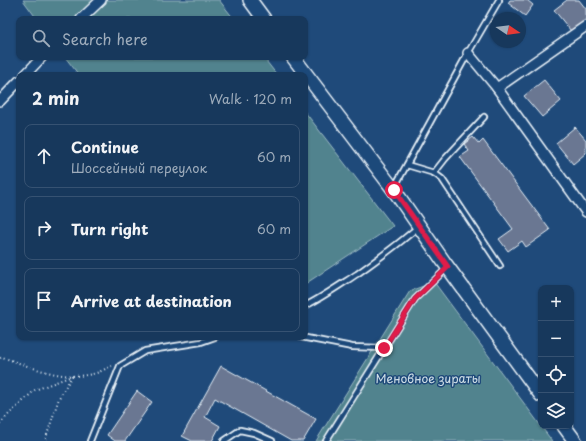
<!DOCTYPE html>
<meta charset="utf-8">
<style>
:root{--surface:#17385c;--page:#203f62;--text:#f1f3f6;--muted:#9eacbb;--line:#365272}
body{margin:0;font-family:"Playpen Sans",sans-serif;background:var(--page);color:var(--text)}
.controls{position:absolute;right:12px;bottom:12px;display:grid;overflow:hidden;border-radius:8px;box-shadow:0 1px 3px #0004}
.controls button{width:36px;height:36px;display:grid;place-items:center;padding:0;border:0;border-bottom:1px solid var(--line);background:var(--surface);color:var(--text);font:20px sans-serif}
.compass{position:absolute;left:490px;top:12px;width:36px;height:36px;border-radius:50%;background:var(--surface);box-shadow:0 1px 3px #0004;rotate:103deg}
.stop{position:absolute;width:12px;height:12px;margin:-9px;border:3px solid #e11d48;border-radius:50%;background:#fff}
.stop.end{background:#e11d48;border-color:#fff;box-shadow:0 1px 4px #0008}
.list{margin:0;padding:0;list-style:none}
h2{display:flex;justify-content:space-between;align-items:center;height:52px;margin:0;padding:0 16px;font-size:17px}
h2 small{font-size:13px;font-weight:400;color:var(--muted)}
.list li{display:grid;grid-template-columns:26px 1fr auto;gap:12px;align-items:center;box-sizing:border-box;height:64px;margin:0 8px 8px;padding:0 8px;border:1px solid var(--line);border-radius:8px}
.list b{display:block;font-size:15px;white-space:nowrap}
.list p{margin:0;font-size:13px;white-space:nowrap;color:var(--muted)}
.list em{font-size:13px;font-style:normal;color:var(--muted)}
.icon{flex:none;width:22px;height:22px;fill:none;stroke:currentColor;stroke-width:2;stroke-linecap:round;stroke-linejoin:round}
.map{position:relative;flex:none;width:586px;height:441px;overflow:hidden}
.search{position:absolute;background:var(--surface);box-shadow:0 1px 3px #0004;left:16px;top:16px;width:292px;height:44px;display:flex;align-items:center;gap:10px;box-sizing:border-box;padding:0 14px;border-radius:8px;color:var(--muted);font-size:15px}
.panel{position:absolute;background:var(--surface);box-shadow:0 1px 3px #0004;left:16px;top:72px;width:292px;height:268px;border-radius:8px}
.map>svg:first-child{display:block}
.green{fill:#51838e;stroke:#9cbac3}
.building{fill:#6b7792;stroke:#e8f1f8}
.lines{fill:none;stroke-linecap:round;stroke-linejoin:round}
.lane-casing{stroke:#e8f1f8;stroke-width:8}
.street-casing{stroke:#e8f1f8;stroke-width:12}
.secondary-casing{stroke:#e8f1f8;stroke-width:16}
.path{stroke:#e8f1f8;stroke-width:2;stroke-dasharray:1 3;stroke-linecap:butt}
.lane{stroke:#1f4a7a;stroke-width:4.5}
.street{stroke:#1f4a7a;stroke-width:9}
.secondary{stroke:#1f4a7a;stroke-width:13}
.route{stroke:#e11d48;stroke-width:5}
.labels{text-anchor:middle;stroke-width:3;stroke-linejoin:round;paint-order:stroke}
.park-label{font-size:12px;fill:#d1e0e8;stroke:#1f4a7a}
</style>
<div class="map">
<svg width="586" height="441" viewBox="0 0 586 441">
<rect width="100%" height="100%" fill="#1f4a7a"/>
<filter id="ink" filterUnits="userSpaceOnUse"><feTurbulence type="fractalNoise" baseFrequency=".025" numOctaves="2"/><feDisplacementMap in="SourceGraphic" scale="8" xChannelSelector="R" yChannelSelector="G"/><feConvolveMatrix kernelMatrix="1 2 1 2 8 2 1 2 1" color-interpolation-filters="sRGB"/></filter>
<g filter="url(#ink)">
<g class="green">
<polygon points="23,0 219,0 234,19 37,19"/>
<polygon points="65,57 263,57 277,75 79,75"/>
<polygon points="305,112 393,226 305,284"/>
<polygon points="434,282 552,441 316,441 410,291"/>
</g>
<g class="building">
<polygon points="510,0 527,0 533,5 525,16 508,3"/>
<polygon points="567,0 579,0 586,9 586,20 571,31 554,10"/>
<polygon points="544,80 561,101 542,117 524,96"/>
<polygon points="575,127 586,140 586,153 573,164 556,143"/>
<polygon points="473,137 479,144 483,140 550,230 526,247 522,241 508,251 499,239 513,229 460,157 469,151 464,144"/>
<polygon points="221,366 316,419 303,441 291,441 215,398 205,417 220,426 212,441 192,441 182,436"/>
<polygon points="137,391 152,402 125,441 115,441 107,435"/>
</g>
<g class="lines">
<g class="lane-casing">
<g id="lane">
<polyline points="407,165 434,173 442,179 500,266"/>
<polyline points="434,173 445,159 484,117"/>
<polyline points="394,188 468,53 499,0"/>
<path d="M305,306C323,297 340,285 357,274C378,259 399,244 418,227"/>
<polyline points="301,337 352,347 384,348"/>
<polyline points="90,441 120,366 145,351 201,342 215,337"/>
<polyline points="224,441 240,430 254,433 272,441"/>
<polyline points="326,441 415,299 447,268"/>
</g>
</g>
<g class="street-casing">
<g id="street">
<polyline points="81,19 101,0"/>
<polyline points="468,53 497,88 586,212"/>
<polyline points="25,75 42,57"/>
<polyline points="497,88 586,26"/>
<polyline points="0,101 19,81"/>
</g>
</g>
<g class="secondary-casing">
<g id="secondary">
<polyline points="250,0 264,19"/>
<polyline points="293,57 394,190 444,262 541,395"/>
<polyline points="564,426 575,441"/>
</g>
</g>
<g class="path">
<path d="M0,358L2,357C31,367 62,381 92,374C99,373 106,368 112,366"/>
<polyline points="0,424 7,416 35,390 72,376 59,398 45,441"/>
</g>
<use href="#lane" class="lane"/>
<use href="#street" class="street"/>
<use href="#secondary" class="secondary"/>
</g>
</g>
<g class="lines" filter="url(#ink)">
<polyline class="route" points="384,348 415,299 448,267 394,190"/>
</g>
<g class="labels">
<g class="park-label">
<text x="428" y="383">Меновное зираты</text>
</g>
</g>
</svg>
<div class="controls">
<button>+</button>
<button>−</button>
<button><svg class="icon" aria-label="locate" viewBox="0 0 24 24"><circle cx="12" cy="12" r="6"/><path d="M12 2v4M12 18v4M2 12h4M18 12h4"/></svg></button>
<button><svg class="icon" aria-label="layers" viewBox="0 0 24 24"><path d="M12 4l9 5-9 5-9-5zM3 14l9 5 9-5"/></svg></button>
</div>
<svg class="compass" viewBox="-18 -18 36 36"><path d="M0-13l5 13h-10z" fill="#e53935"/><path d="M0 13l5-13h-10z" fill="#9eacbb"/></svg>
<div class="stop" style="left:394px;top:190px"></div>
<div class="stop end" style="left:384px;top:348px"></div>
<div class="search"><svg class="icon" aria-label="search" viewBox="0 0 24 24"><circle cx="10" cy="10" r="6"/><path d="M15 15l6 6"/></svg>Search here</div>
<section class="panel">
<h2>2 min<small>Walk · 120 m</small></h2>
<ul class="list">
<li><svg class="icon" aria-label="ahead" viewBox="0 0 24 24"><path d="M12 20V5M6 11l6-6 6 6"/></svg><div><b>Continue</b><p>Шоссейный переулок</p></div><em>60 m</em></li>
<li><svg class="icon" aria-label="right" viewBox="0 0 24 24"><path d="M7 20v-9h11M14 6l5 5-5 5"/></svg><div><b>Turn right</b></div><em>60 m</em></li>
<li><svg class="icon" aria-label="arrive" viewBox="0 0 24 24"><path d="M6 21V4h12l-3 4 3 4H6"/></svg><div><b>Arrive at destination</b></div></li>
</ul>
</section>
</div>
